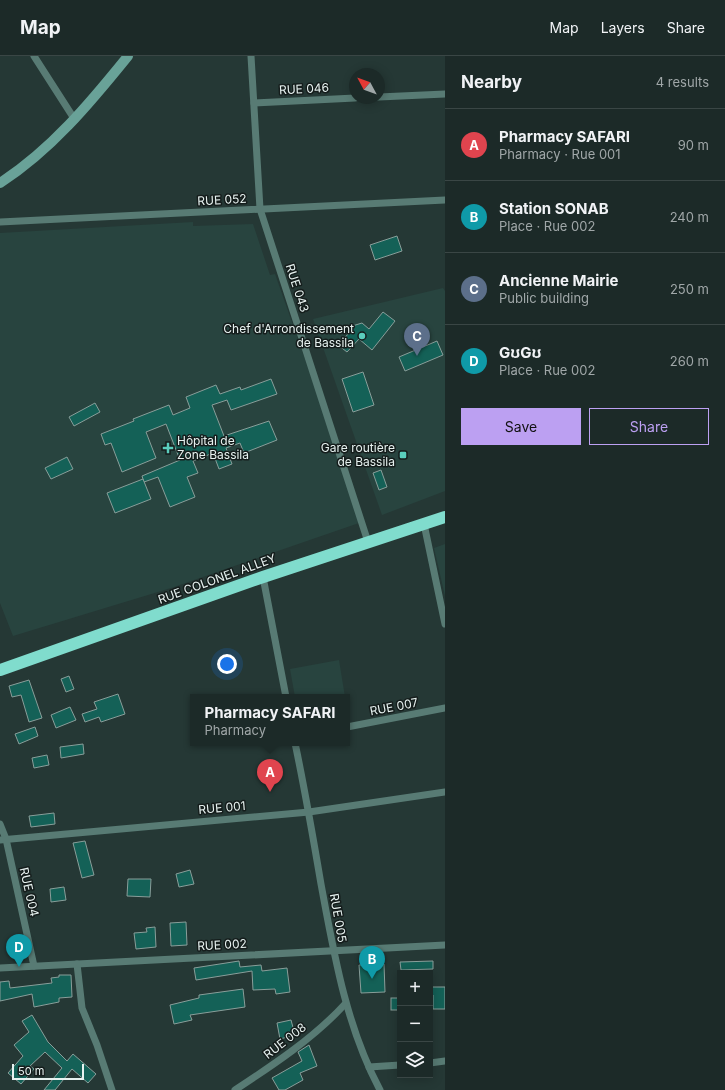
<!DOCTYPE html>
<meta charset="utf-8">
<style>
:root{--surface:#1c2a28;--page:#253230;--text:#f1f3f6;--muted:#a0a7a8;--line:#3a4645;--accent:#bca0f2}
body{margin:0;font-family:Inter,sans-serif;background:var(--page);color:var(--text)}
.controls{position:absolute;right:12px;bottom:12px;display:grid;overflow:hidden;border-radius:0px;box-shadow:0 2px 10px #0003}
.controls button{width:36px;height:36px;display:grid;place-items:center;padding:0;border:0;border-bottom:1px solid var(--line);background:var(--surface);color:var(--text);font:20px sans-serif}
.compass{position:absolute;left:349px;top:12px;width:36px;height:36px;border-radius:50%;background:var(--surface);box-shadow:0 2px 10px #0003;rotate:311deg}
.scale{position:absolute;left:12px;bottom:10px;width:72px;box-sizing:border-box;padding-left:4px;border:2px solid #e7f2f0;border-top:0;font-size:11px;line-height:14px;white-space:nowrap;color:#e7f2f0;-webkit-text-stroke:3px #151d1c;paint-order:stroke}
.you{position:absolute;left:227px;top:608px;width:14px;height:14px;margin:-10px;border:3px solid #fff;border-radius:50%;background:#1a73e8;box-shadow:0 0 0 6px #1a73e833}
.badge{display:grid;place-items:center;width:26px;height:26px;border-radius:50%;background:var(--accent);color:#fff;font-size:13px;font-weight:700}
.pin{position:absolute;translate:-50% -33px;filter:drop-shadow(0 1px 2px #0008)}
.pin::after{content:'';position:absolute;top:21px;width:14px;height:12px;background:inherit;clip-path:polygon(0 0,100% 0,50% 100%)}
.popup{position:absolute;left:190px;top:638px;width:160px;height:52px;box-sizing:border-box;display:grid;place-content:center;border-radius:0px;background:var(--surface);filter:drop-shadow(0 1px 3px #0005);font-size:13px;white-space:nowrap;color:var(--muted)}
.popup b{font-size:15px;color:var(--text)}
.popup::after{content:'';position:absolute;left:50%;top:100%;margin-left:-8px;border:8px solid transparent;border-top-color:var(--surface)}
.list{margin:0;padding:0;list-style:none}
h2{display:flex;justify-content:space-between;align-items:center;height:52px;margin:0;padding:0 16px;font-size:17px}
h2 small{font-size:13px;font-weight:400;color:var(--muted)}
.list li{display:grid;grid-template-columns:26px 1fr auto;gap:12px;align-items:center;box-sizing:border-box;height:72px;padding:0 16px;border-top:1px solid var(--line)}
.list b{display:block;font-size:15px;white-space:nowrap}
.list p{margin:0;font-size:13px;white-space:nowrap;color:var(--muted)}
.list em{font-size:13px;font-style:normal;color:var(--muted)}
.actions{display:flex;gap:8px;padding:12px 16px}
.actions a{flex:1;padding:9px 0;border:1px solid var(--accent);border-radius:0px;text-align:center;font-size:14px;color:var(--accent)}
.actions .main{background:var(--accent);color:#111}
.icon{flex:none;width:22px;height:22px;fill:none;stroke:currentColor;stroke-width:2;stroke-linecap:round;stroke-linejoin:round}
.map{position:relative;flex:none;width:445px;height:1034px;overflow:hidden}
header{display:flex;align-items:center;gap:24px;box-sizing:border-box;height:56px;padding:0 20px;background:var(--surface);border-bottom:1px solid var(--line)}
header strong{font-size:19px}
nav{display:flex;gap:22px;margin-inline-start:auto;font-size:14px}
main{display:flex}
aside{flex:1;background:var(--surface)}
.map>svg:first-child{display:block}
.built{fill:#28443f}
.building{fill:#146157;stroke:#899e9a}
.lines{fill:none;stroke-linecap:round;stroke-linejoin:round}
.street{stroke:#587b74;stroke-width:7}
.secondary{stroke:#69a298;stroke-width:10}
.highway{stroke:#80dccd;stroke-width:12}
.poi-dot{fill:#5acebd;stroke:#151d1c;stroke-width:1.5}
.labels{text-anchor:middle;stroke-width:3;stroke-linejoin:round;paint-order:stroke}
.street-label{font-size:12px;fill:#e7f2f0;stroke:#151d1c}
.poi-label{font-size:12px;fill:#e7f2f0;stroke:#151d1c;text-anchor:end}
</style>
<header>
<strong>Map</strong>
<nav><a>Map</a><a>Layers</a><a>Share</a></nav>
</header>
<main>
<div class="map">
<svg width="445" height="1034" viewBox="0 0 445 1034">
<rect width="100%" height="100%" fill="#253835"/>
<g class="built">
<polygon points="193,166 193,170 253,168 270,219 275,218 323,354 359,467 171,532 13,580 0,547 0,177"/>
<polygon points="443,232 445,235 445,435 382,459 313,263"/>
<polygon points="445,488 445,540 434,492"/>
<polygon points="339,604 345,641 295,641 290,613"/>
</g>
<g class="building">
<polygon points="397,180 402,195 375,204 370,189"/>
<polygon points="383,256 395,265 372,294 359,283 347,296 338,289 350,276 349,271 362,267 369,273"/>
<polygon points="437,285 443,299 405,315 399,301"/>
<polygon points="363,316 374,349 353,356 342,323"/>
<polygon points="271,323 277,338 231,354 227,344 212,349 224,380 269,365 277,384 244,397 240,387 226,392 232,408 219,413 213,397 193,405 198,417 187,421 195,441 170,451 158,421 144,426 142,420 180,404 166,368 146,376 156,402 122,416 111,387 105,389 101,378 134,365 133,363 169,349 173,359 190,352 186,341 216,329 220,338 240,331 241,334"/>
<polygon points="95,347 100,356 74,370 69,361"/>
<polygon points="67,401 73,413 51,423 45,412"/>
<polygon points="381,414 387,431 379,434 373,417"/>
<polygon points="143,423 151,443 115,457 107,437"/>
<polygon points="69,620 74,633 66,636 61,623"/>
<polygon points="29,624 42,662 29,666 21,639 12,641 9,630"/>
<polygon points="118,638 125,658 101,666 99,661 85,666 82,658 97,653 94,646"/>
<polygon points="70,651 76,664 56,672 51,659"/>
<polygon points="35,671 38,680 19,688 15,678"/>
<polygon points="83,688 84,698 61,702 60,691"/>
<polygon points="47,699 49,709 34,712 32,702"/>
<polygon points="54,757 55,768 31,771 29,760"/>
<polygon points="85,785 94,819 82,822 73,787"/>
<polygon points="190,814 194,828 179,831 176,818"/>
<polygon points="128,823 151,823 150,841 127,840"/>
<polygon points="64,831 66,844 51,846 50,833"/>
<polygon points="186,866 187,889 171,890 170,867"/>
<polygon points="155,871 156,891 136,893 134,877 147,876 146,872"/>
<polygon points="239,905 240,911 261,909 262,915 287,912 290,936 276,938 275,933 253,934 252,915 196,924 194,912"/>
<polygon points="433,905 433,913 401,914 400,906"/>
<polygon points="384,908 385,936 361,937 359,909"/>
<polygon points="59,919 71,919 72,941 59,942 59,946 34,951 32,938 0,945 0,926 9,925 10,932 52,927 51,922 59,921"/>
<polygon points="430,931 445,931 445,953 433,953 433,939 430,939"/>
<polygon points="243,933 245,951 190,959 192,964 174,968 170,949 199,942 199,939"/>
<rect x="391" y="942" width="9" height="12"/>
<polygon points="32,959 48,986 67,1005 73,998 96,1018 88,1027 72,1013 55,1034 44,1034 62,1012 45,996 30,1010 34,1013 21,1028 8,1017 23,1000 14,989 29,976 22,965"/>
<polygon points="291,964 295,979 280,983 277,967"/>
<polygon points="309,989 317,1010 300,1017 303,1024 285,1034 279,1034 272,1022 302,1005 298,996"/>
</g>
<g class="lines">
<g class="street">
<polyline points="34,0 75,64"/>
<polyline points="251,0 260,153 368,486"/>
<polyline points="379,41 445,38"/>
<polyline points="254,47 355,42"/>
<polyline points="0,166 445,144"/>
<polyline points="424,468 445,568"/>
<polyline points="263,521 286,641"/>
<polyline points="347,671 445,652"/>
<path d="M295,687C305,734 313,781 321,828C334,898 346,970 380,1034"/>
<polyline points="0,768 6,783 34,910"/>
<polyline points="0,784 309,756 445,736"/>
<polyline points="77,908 82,952 97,989 112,1034"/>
<polyline points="0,912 445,889"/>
<polyline points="430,1007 445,1005"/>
<polyline points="369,1011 400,1009"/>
<path d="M235,1034C273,1009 314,982 345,948"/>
</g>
<path class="secondary" d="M0,127C51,94 90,47 128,0"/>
<polyline class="highway" points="0,614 263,521 445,461"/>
</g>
<g class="poi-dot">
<circle cx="362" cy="280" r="4"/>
<path d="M166 386h4v4h4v4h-4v4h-4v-4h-4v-4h4z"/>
<rect x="399" y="395" width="8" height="8" rx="2"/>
</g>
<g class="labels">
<g class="street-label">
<text transform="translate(304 33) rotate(-3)" y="4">RUE 046</text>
<text transform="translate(222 144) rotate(-3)" y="4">RUE 052</text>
<text transform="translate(297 232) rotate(72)" y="4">RUE 043</text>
<text transform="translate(217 523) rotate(-20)" y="4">RUE COLONEL ALLEY</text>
<text transform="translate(394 651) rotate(-11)" y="4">RUE 007</text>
<text transform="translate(222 752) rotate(-5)" y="4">RUE 001</text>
<text transform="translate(29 836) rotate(77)" y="4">RUE 004</text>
<text transform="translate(338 862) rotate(80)" y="4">RUE 005</text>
<text transform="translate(222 889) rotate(-3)" y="4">RUE 002</text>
<text transform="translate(285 985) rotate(-38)" y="4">RUE 008</text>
</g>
<g class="poi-label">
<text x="354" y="277">Chef d'Arrondissement<tspan x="354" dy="14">de Bassila</tspan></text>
<text x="177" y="389" text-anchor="start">Hôpital de<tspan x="177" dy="14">Zone Bassila</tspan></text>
<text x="395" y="396">Gare routière<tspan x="395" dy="14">de Bassila</tspan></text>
</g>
</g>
</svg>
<div class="controls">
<button>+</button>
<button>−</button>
<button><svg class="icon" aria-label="layers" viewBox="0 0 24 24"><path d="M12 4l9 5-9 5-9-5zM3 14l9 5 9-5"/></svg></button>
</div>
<svg class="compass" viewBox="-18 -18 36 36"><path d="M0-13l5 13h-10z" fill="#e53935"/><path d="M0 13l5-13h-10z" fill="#a0a7a8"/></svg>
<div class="scale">50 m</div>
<div class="you"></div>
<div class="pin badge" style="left:270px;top:736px;background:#e0444e">A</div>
<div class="popup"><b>Pharmacy SAFARI</b>Pharmacy</div>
<div class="pin badge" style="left:372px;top:923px;background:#0f9aa8">B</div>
<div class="pin badge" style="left:417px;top:300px;background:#5c6f8a">C</div>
<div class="pin badge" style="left:19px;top:911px;background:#0f9aa8">D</div>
</div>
<aside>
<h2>Nearby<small>4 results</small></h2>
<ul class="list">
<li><span class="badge" style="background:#e0444e">A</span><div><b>Pharmacy SAFARI</b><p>Pharmacy · Rue 001</p></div><em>90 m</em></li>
<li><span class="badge" style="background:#0f9aa8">B</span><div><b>Station SONAB</b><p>Place · Rue 002</p></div><em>240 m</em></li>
<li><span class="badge" style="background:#5c6f8a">C</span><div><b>Ancienne Mairie</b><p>Public building</p></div><em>250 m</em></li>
<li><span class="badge" style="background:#0f9aa8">D</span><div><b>GʊGʊ</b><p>Place · Rue 002</p></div><em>260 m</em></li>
</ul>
<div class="actions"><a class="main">Save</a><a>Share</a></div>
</aside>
</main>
